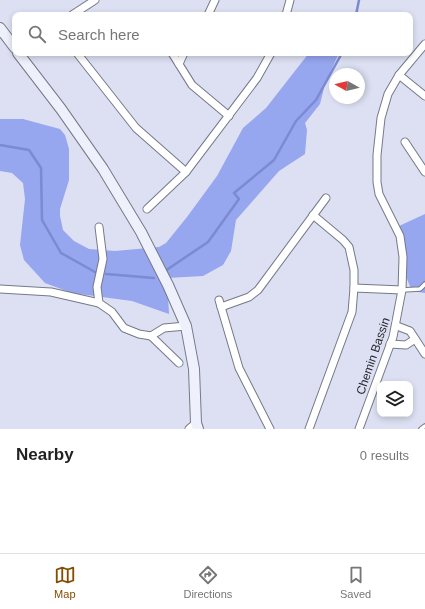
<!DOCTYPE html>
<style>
:root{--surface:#fff;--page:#f2f2f2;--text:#222;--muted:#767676;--line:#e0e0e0;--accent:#854c00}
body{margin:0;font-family:Helvetica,sans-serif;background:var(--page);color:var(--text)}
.controls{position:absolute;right:12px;bottom:12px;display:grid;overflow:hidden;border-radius:8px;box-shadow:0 2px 6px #0003}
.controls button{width:36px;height:36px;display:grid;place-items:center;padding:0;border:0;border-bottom:1px solid var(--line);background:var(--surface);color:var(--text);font:20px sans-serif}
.compass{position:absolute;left:329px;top:68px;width:36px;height:36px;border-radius:50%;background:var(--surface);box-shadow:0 2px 6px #0003;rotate:278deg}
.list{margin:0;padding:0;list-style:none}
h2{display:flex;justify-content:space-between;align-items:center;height:52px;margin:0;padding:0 16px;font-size:17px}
h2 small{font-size:13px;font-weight:400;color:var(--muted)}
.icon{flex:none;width:22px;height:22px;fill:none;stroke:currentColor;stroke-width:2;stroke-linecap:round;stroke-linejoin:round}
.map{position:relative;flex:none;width:425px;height:429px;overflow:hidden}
.search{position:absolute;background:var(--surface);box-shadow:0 2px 6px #0003;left:12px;right:12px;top:12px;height:44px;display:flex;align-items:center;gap:10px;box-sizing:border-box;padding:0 14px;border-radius:8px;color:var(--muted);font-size:15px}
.sheet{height:124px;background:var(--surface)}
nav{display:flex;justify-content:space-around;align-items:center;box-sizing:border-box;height:56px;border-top:1px solid var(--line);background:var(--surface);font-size:11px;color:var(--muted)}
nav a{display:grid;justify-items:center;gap:2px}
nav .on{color:var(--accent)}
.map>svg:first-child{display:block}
.forest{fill:#96a6ef}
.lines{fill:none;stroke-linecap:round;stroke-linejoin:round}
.stream{stroke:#7b8ad1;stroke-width:2.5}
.lane-casing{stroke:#757988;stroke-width:5.5}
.street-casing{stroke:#757988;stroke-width:9}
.secondary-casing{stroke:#757988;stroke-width:12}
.lane{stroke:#fff;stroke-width:3.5}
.street{stroke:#fff;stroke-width:7}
.secondary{stroke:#eef1fb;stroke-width:10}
.labels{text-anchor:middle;stroke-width:4;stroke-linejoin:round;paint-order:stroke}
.street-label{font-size:12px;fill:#26282e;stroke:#dce0f2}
</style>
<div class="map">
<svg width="425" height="429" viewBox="0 0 425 429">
<rect width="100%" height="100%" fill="#dce0f2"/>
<g class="forest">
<polygon points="309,53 339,53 325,84 320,104 305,123 307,130 305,154 279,171 236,220 231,251 223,265 203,276 167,278 169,314 132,301 72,293 45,283 24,260 20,245 25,199 23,183 12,173 0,171 0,119 23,119 60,129 65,135 69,149 69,180 60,209 60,216 63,230 74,241 89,249 115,251 159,247 166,243 187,217 217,176 243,128 266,108"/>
<polygon points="425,214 425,293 412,291 400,262 399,226"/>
</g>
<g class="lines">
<g class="stream">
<polyline points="356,15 359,0"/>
<polyline points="0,145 29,150 41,168 42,220 61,253 95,272"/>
<polyline points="165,271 208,242 239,199 234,193 274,160 296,121 316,100 342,53"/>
<polyline points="106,274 154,278"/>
</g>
<g class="lane-casing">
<g id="lane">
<polyline points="402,290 420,289 425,284"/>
<polyline points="421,429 425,426"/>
</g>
</g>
<g class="street-casing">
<g id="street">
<polyline points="72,15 95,0"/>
<polyline points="208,15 215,0"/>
<polyline points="286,15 290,0"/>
<polyline points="77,53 136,128 186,172"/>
<polyline points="172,53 192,85 229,116"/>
<polyline points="179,64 184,53"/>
<polyline points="399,75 425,96"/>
<polyline points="405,142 425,172"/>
<polyline points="147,209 186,172 257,78 271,53"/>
<polyline points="99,227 103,259 97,287 99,303 112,312 124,328 139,334 151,336 164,328 186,326"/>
<polyline points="354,288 402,290"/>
<polyline points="0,289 51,292 99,303"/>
<polyline points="219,300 239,368 270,429"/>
<polyline points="221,307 249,297 258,290 326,198"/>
<polyline points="397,326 410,331 425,354"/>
<polyline points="151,336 179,363"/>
<polyline points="390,344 406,345 415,339"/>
<polyline points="189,429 196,423"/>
<polyline points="309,429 352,312 354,288 354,270 349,247 343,240 313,215"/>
<polyline points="359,429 393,337 402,290 403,257 400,236 379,194 377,182 377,155 381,118 388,94 399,75 425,44"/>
</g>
</g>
<g class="secondary-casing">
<g id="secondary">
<polyline points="0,28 15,48"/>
<polyline points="18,53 61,109 103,169 141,232 168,285 186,326 194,369 196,423 198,429"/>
</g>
</g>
<use href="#lane" class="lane"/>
<use href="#street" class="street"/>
<use href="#secondary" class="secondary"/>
</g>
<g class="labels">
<g class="street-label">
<text transform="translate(373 356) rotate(-71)" y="4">Chemin Bassin</text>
</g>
</g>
</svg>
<div class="controls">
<button><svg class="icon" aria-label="layers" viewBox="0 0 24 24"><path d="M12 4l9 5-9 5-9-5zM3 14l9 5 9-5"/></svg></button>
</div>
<svg class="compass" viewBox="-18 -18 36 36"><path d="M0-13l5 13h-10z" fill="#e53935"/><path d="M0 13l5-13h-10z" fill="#767676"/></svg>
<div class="search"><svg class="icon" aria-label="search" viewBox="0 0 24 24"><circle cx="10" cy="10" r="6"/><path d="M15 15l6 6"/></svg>Search here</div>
</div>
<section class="sheet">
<h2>Nearby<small>0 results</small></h2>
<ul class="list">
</ul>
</section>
<nav>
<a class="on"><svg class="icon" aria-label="map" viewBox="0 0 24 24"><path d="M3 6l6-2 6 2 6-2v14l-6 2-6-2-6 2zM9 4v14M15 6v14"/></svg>Map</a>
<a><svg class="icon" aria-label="directions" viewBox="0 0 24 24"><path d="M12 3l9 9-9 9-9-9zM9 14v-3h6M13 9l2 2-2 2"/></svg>Directions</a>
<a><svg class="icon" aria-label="saved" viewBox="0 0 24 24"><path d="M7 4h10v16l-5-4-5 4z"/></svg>Saved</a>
</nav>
